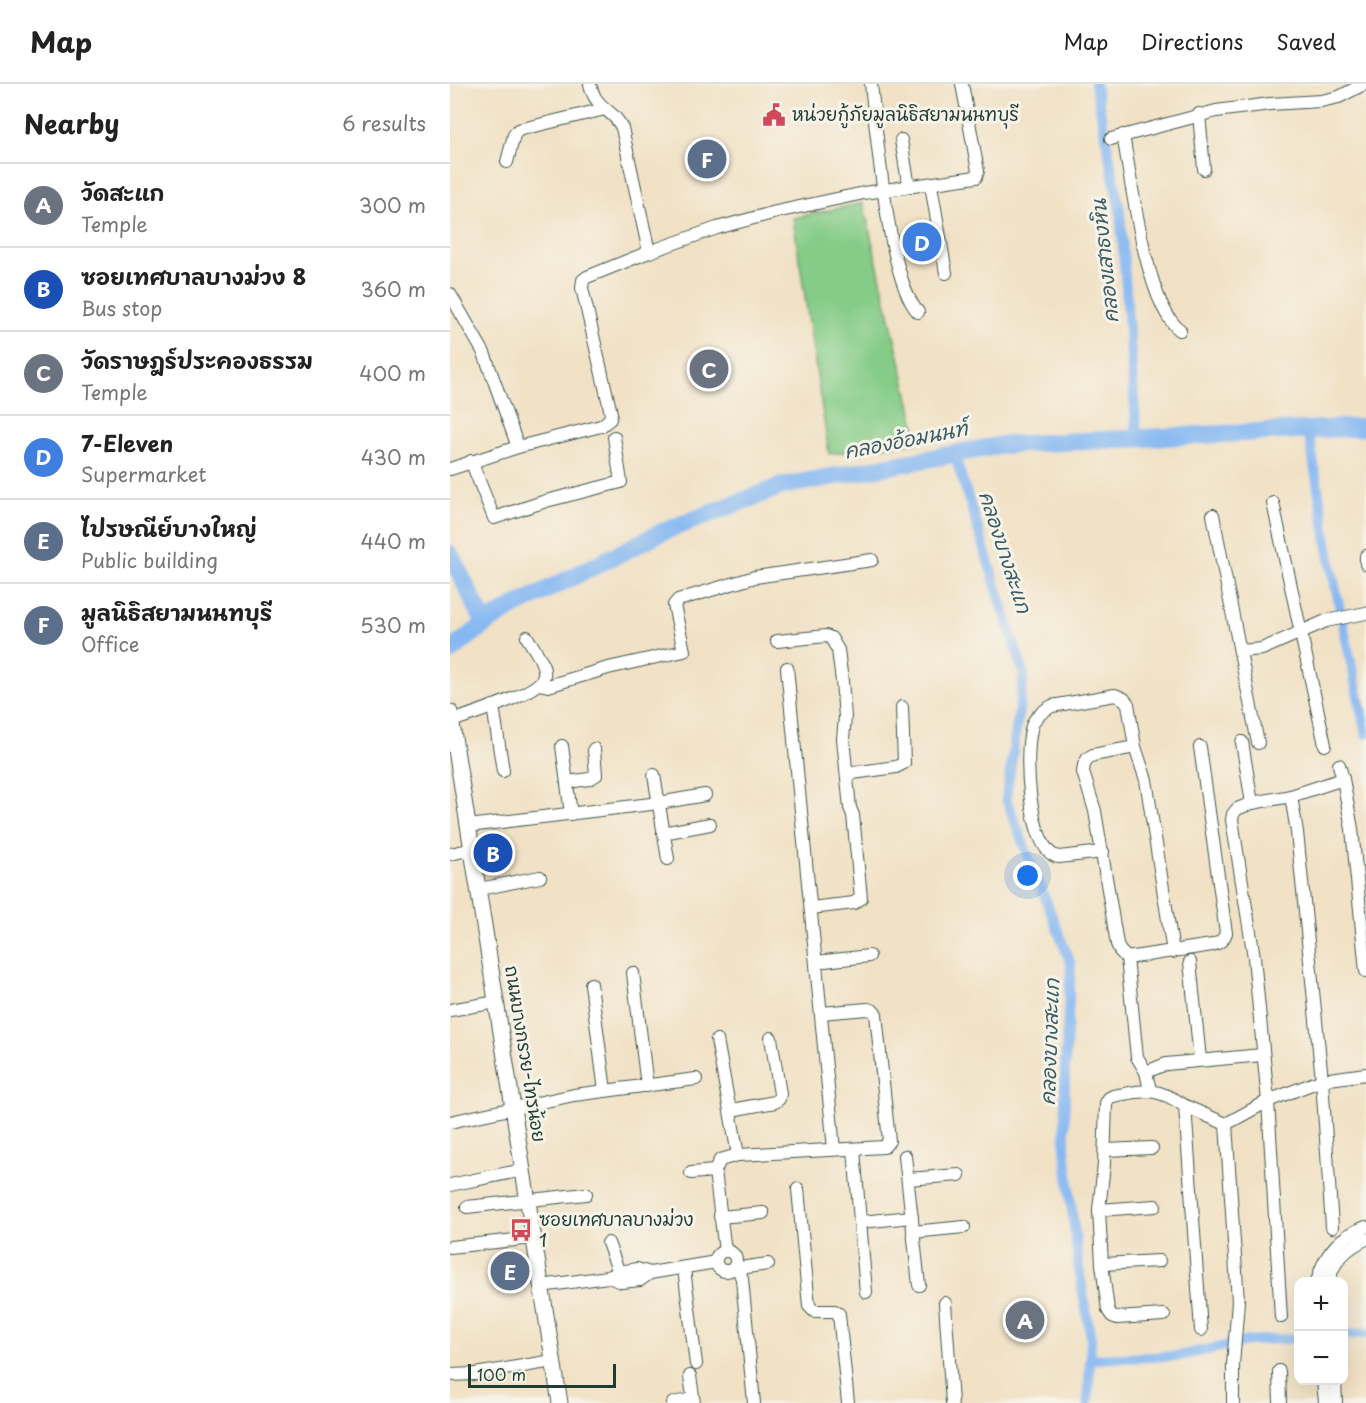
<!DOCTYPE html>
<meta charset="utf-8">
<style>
:root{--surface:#fff;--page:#f6f6f6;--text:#222;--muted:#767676;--line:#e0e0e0;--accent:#b45309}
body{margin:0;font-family:"Playpen Sans","Playpen Sans Thai",sans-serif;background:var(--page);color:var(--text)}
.controls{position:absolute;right:18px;bottom:18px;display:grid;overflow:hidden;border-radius:12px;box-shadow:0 6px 24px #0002}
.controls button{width:54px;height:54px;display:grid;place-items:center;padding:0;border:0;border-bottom:2px solid var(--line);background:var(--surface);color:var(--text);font:30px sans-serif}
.scale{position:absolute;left:18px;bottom:15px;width:148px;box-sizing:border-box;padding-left:6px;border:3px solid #1f3d34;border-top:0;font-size:16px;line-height:21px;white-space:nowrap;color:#1f3d34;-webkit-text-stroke:4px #f7f3e8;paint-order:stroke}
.you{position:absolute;left:578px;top:792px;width:21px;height:21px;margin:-15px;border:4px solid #fff;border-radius:50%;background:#1a73e8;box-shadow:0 0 0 9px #1a73e833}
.badge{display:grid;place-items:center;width:39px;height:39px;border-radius:50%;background:var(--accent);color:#fff;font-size:20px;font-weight:700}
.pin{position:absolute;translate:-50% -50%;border:3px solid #fff;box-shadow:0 2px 6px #0006}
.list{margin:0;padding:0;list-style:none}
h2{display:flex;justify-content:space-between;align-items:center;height:78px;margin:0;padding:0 24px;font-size:26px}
h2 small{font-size:20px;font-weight:400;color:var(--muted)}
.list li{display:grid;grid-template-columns:39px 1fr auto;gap:18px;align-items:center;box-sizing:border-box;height:84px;padding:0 24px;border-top:2px solid var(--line)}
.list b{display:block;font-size:22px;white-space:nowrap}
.list p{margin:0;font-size:20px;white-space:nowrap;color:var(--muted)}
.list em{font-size:20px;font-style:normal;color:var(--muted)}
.map{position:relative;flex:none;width:916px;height:1319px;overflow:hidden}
header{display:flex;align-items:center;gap:36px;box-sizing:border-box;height:84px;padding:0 30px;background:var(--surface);border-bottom:2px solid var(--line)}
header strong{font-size:28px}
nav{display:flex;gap:33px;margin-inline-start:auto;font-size:21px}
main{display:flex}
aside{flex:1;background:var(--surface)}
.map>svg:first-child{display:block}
.green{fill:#84cc87;stroke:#52845e;stroke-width:1.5}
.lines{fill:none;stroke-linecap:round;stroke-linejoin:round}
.canal{stroke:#85b8f2;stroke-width:10}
.river{stroke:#85b8f2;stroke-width:18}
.minor-casing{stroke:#3e564a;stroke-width:14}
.tertiary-casing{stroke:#3e564a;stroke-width:17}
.minor{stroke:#fff;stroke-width:12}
.tertiary{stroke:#fff;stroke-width:15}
.labels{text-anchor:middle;stroke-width:6;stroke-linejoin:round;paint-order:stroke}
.poi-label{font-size:18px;fill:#1f3d34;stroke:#f7f3e8;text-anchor:start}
.street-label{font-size:18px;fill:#1f3d34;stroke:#f7f3e8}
.water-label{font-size:20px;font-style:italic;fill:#385c64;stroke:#f7f3e8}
</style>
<header>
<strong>Map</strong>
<nav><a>Map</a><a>Directions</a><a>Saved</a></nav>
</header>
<main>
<aside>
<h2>Nearby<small>6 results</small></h2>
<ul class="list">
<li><span class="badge" style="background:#6b7280">A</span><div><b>วัดสะแก</b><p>Temple</p></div><em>300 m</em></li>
<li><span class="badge" style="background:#1a4fb4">B</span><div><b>ซอยเทศบาลบางม่วง 8</b><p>Bus stop</p></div><em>360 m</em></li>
<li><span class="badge" style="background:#6b7280">C</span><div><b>วัดราษฎร์ประคองธรรม</b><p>Temple</p></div><em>400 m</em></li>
<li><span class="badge" style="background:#3f7fe0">D</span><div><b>7-Eleven</b><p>Supermarket</p></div><em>430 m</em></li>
<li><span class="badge" style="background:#5c6f8a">E</span><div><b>ไปรษณีย์บางใหญ่</b><p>Public building</p></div><em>440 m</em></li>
<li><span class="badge" style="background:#5c6f8a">F</span><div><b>มูลนิธิสยามนนทบุรี</b><p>Office</p></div><em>530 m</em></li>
</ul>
</aside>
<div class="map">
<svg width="916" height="1319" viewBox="0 0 916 1319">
<rect width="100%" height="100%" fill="#f7f3e8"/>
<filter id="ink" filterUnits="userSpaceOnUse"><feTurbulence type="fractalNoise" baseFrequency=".0167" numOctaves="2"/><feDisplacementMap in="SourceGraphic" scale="12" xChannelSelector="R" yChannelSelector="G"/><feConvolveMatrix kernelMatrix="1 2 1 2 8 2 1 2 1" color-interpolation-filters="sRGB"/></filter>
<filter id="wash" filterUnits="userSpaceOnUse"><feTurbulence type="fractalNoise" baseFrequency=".008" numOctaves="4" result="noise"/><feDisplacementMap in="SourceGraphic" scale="24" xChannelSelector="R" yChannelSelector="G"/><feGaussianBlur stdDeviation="1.35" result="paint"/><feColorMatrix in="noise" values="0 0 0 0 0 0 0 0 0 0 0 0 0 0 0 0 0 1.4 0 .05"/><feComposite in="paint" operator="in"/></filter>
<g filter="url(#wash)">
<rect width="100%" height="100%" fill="#f1e1c5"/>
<polygon class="green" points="413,119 469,358 379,370 343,134"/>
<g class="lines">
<g class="canal">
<polyline points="645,0 670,126 687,353"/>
<polyline points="858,345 882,487 916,650"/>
<polyline points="504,369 574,591 556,715 621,880 615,983 615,1064 628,1179 641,1255 638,1319"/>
<polyline points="894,1251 916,1249"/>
<polyline points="641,1275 729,1272 798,1257 848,1254"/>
</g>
<g class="river">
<polyline points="0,470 35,540"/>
<polyline points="0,567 35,540 63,523 212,448 332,402 552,361 916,343"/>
</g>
</g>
</g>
<g filter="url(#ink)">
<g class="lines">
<g class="minor-casing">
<g id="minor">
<path d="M140,0C146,27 163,24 172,44L199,168"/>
<path d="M421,0C427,49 438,196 468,228"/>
<polyline points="749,30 754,85"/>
<path d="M673,51C681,94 696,222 730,246"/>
<polyline points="661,55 766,27 820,20 871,17 889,13 914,0"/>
<polyline points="451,56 459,103"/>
<polyline points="57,78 64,51 68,46 155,25"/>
<polyline points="481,101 496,189"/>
<polyline points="0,210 34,269 68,363"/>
<polyline points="21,377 44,434 96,417 171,398 164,353"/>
<polyline points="0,385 68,363 151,342 160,335 161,329 132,204 133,196 137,193 199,168 267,144 326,128 414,109 526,93 528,87 512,0"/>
<polyline points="823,419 875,661"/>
<polyline points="763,431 808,659"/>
<polyline points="916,472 916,480"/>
<polyline points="327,557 376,552 381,554 388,566 392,597 395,633 393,655 400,724 403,731 411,814 404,819 361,824"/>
<polyline points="790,567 812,565 876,537 916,529"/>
<polyline points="337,584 384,1065"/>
<polyline points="89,600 98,602 158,584 234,567 224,521 228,516 305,493 422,476"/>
<polyline points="43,622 53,687"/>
<path d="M2,637C19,631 90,609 94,592C96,579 83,564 77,553"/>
<polyline points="792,658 802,719"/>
<polyline points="112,662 121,730"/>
<polyline points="685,663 643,671 638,674 634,681 633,688 645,727 667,860 670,867 677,874 687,973 696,988"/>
<polyline points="889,681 893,695 902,745 916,887"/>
<polyline points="403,689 446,683 454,679 452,623"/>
<polyline points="204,691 218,775"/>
<polyline points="118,698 139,695 146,691 144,665"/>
<polyline points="841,712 847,748 872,996 882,1143"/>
<polyline points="18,742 209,719 255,711"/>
<polyline points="213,749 260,740"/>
<path d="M653,768L609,773C578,770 572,659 584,637C588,630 595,626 602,622L665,611L674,615L678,620L685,663L696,696L723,868"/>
<polyline points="0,770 23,765"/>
<polyline points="29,805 90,793"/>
<path d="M677,874L762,861C769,859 773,857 776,849L750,663"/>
<polyline points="366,878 419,872"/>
<polyline points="740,878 750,975"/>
<polyline points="183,889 197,1002"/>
<polyline points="141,900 155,1007"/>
<polyline points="0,926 47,918"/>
<polyline points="267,956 288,1071"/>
<polyline points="700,1006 696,988 716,980 812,971"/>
<polyline points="735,1022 776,1040 818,1017 872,996 916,990"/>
<polyline points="281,1026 325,1018 329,1015 330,1010 321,954"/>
<polyline points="0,1038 124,1011 246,995"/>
<polyline points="776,1040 788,1217 783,1281 783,1319"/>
<polyline points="404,1066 416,1208"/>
<polyline points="655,1066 702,1064"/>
<polyline points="455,1072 469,1201"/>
<polyline points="241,1089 265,1087"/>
<polyline points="458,1095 509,1091"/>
<polyline points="0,1101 73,1086"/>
<polyline points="348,1105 359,1222 364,1227 385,1227 389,1230 398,1319"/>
<polyline points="17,1123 136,1110"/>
<polyline points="649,1126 705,1122"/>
<polyline points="270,1133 313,1129"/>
<polyline points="411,1138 462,1133"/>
<polyline points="463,1148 514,1143"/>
<polyline points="158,1159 171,1194"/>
<polyline points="0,1163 84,1154"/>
<circle cx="276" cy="1177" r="10"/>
<polyline points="275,1167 265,1087 270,1076 288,1071 434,1063 439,1057 426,930 422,926 417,925 371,929"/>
<polyline points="286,1178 292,1195 304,1319"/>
<polyline points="652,1180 709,1177"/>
<polyline points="290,1184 318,1180"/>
<polyline points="234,1185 246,1280"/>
<polyline points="158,1193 172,1198 190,1196 200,1189 266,1178"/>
<path d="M867,1198C874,1170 889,1152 916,1143"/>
<path d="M879,1198C882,1177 899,1163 916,1155"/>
<polyline points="91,1202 158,1193 170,1188 187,1185 200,1189"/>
<polyline points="495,1219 502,1319"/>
<path d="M714,1231L667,1234L662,1232L658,1226L652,1180L649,1126L654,1080L656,1019L659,1014L663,1012C696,1006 705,1002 735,1022L751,1246"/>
<polyline points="831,1233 818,1017 804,873 782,736 783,730 787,725 802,719 841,712 893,695"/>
<polyline points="829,1287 830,1319"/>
<polyline points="0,1291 25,1290 103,1277"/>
<polyline points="240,1292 244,1319"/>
<polyline points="873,1296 875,1319"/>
<polyline points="885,1296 886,1319"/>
<polyline points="223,1319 243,1315"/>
</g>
</g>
<g class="tertiary-casing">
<polyline id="tertiary" points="0,628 110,1319"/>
</g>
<use href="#minor" class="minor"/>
<use href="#tertiary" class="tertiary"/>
</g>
</g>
<defs>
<g id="civic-bare" transform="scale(1.8)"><path d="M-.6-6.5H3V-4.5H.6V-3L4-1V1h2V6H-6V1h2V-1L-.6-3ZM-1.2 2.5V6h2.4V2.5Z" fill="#d1495b" stroke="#f7f3e8" stroke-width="2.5" paint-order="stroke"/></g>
<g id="bus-bare" transform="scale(1.8)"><path d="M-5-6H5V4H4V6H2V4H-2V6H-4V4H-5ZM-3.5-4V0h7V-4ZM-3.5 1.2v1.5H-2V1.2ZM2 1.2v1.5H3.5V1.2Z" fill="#d1495b" stroke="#f7f3e8" stroke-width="2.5" paint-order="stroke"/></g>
</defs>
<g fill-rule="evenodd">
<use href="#civic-bare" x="324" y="31"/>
<use href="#bus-bare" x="71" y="1146"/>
</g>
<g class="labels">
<g class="poi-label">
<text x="342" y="37">หน่วยกู้ภัยมูลนิธิสยามนนทบุรี</text>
<text x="89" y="1142">ซอยเทศบาลบางม่วง<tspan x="89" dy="21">1</tspan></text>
</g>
<g class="street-label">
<text transform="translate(75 970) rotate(81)" y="6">ถนนบางกรวย-ไทรน้อย</text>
</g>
<g class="water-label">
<text transform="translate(655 177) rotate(-96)" y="7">คลองเสาธงหิน</text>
<text transform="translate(456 356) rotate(-11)" y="7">คลองอ้อมนนท์</text>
<text transform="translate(555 468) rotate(72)" y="7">คลองบางสะแก</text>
<text transform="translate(600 958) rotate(-88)" y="7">คลองบางสะแก</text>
</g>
</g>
</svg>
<div class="controls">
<button>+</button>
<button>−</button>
</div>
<div class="scale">100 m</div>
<div class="you"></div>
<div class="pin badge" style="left:575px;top:1236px;background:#6b7280">A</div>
<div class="pin badge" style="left:43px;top:769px;background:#1a4fb4">B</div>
<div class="pin badge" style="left:259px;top:285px;background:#6b7280">C</div>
<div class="pin badge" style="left:472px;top:158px;background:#3f7fe0">D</div>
<div class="pin badge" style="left:60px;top:1187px;background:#5c6f8a">E</div>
<div class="pin badge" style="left:257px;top:75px;background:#5c6f8a">F</div>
</div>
</main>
